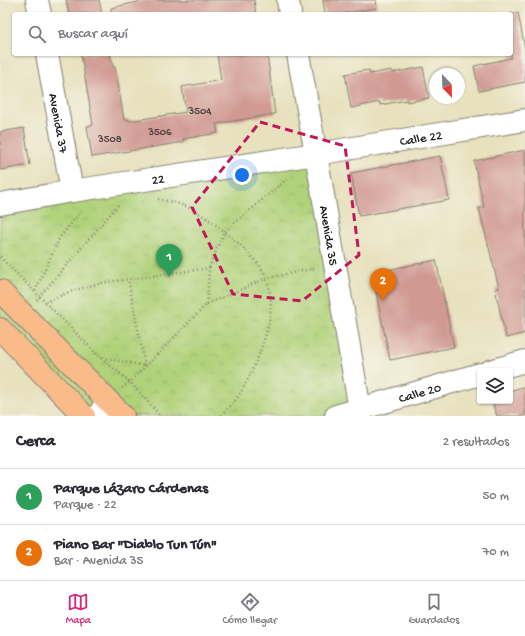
<!DOCTYPE html>
<html lang="es">
<meta charset="utf-8">
<style>
:root{--surface:#fff;--page:#f2f2f3;--text:#2b2b33;--muted:#7c7c81;--line:#e1e1e2;--accent:#db2777}
body{margin:0;font-family:"Gochi Hand",sans-serif;background:var(--page);color:var(--text)}
.controls{position:absolute;right:12px;bottom:12px;display:grid;overflow:hidden;border-radius:4px;box-shadow:0 1px 3px #0004}
.controls button{width:36px;height:36px;display:grid;place-items:center;padding:0;border:0;border-bottom:1px solid var(--line);background:var(--surface);color:var(--text);font:20px sans-serif}
.compass{position:absolute;left:429px;top:68px;width:36px;height:36px;border-radius:50%;background:var(--surface);box-shadow:0 1px 3px #0004;rotate:157deg}
.you{position:absolute;left:242px;top:175px;width:14px;height:14px;margin:-10px;border:3px solid #fff;border-radius:50%;background:#1a73e8;box-shadow:0 0 0 6px #1a73e833}
.badge{display:grid;place-items:center;width:26px;height:26px;border-radius:50%;background:var(--accent);color:#fff;font-size:13px;font-weight:700}
.pin{position:absolute;translate:-50% -33px;filter:drop-shadow(0 1px 2px #0008)}
.pin::after{content:'';position:absolute;top:21px;width:14px;height:12px;background:inherit;clip-path:polygon(0 0,100% 0,50% 100%)}
.list{margin:0;padding:0;list-style:none}
h2{display:flex;justify-content:space-between;align-items:center;height:52px;margin:0;padding:0 16px;font-size:17px}
h2 small{font-size:13px;font-weight:400;color:var(--muted)}
.list li{display:grid;grid-template-columns:26px 1fr auto;gap:12px;align-items:center;box-sizing:border-box;height:56px;padding:0 16px;border-top:1px solid var(--line)}
.list b{display:block;font-size:15px;white-space:nowrap}
.list p{margin:0;font-size:13px;white-space:nowrap;color:var(--muted)}
.list em{font-size:13px;font-style:normal;color:var(--muted)}
.icon{flex:none;width:22px;height:22px;fill:none;stroke:currentColor;stroke-width:2;stroke-linecap:round;stroke-linejoin:round}
.map{position:relative;flex:none;width:525px;height:416px;overflow:hidden}
.search{position:absolute;background:var(--surface);box-shadow:0 1px 3px #0004;left:12px;right:12px;top:12px;height:44px;display:flex;align-items:center;gap:10px;box-sizing:border-box;padding:0 14px;border-radius:4px;color:var(--muted);font-size:15px}
.sheet{height:164px;background:var(--surface)}
nav{display:flex;justify-content:space-around;align-items:center;box-sizing:border-box;height:56px;border-top:1px solid var(--line);background:var(--surface);font-size:11px;color:var(--muted)}
nav a{display:grid;justify-items:center;gap:2px}
nav .on{color:var(--accent)}
.map>svg:first-child{display:block}
.grass{fill:url(#grass-dots);stroke:#66774b}
.park{fill:url(#park-crowns);stroke:#66774b}
.building{fill:#d09a93}
.lines{fill:none;stroke-linecap:round;stroke-linejoin:round}
.minor-casing{stroke:#827e6d;stroke-width:24}
.major-casing{stroke:#827e6d;stroke-width:24}
.path{stroke:#827e6d;stroke-width:2.5;stroke-dasharray:1 3;stroke-linecap:butt}
.minor{stroke:#fff;stroke-width:22}
.major{stroke:#fabb8b;stroke-width:22}
.marked{fill:none;stroke:#c2185b;stroke-width:3;stroke-dasharray:8 5;stroke-linejoin:round}
.labels{text-anchor:middle;stroke-width:4;stroke-linejoin:round;paint-order:stroke}
.number-label{font-size:11px;fill:#493c3a}
.street-label{font-size:13px;fill:#1c1c1c;stroke:#f7f3e8}
</style>
<div class="map">
<svg width="525" height="416" viewBox="0 0 525 416">
<defs>
<pattern id="grass-dots" width="8" height="8" patternUnits="userSpaceOnUse"><rect width="8" height="8" fill="#b0d27a"/><path d="M2 2h.1M6 6h.1" fill="none" stroke="#97b469" stroke-width="1.8" stroke-linecap="round"/></pattern>
<pattern id="park-crowns" width="20" height="18" patternUnits="userSpaceOnUse"><rect width="20" height="18" fill="#b0d27a"/><path d="M2 6a3 3 0 1 1 6 0M12 15a3 3 0 1 1 6 0" fill="none" stroke="#97b469"/></pattern>
</defs>
<rect width="100%" height="100%" fill="#f7f3e8"/>
<filter id="ink" filterUnits="userSpaceOnUse"><feTurbulence type="fractalNoise" baseFrequency=".025" numOctaves="2"/><feDisplacementMap in="SourceGraphic" scale="8" xChannelSelector="R" yChannelSelector="G"/><feConvolveMatrix kernelMatrix="1 2 1 2 8 2 1 2 1" color-interpolation-filters="sRGB"/></filter>
<filter id="wash" filterUnits="userSpaceOnUse"><feTurbulence type="fractalNoise" baseFrequency=".012" numOctaves="4" result="noise"/><feDisplacementMap in="SourceGraphic" scale="16" xChannelSelector="R" yChannelSelector="G"/><feGaussianBlur stdDeviation="0.9" result="paint"/><feColorMatrix in="noise" values="0 0 0 0 0 0 0 0 0 0 0 0 0 0 0 0 0 1.4 0 .05"/><feComposite in="paint" operator="in"/></filter>
<g filter="url(#wash)">
<rect width="100%" height="100%" fill="#e7e1be"/>
<polygon class="grass" points="0,291 107,400 83,416 0,334"/>
<polygon class="park" points="316,154 359,408 336,416 123,416 0,291 0,204"/>
<g id="blocks">
<g class="building">
<polygon points="66,0 99,0 102,14 69,14"/>
<polygon points="147,0 254,0 256,14 111,14 111,8"/>
<polygon points="323,0 376,0 377,8 339,14 325,14"/>
<polygon points="511,13 518,13 525,49 525,82 479,91 474,66 511,58"/>
<polygon points="81,54 110,54 113,67 115,67 124,120 128,119 129,121 186,112 182,87 221,80 217,54 267,54 275,114 216,124 218,133 183,139 184,142 92,157 87,126 93,125"/>
<polygon points="423,67 429,98 407,102 407,100 380,105 380,102 351,108 345,74 369,70 370,74 392,70 392,73"/>
<polygon points="24,128 30,165 0,170 0,132"/>
<polygon points="525,150 525,333 506,338 495,289 499,288 479,208 484,207 474,161"/>
<polygon points="440,156 449,200 359,216 351,173"/>
<polygon points="436,260 454,347 390,360 372,273"/>
<polygon points="525,386 525,416 497,416 492,401 510,401 510,391"/>
</g>
</g>
</g>
<g filter="url(#ink)">
<use href="#blocks" fill-opacity="0" stroke="#827e6d" stroke-width="1"/>
<g class="lines">
<g class="minor-casing">
<g id="minor">
<polyline points="37,0 40,14"/>
<polyline points="288,0 290,14"/>
<path id="s1" d="M47,54L72,191"/>
<path id="s2" d="M298,54L316,154L361,416"/>
<path id="s3" d="M0,204L72,191L316,154L525,120"/>
<polyline points="490,371 525,361"/>
<polyline points="99,416 107,400"/>
<path id="s4" d="M336,416L480,374"/>
</g>
</g>
<g class="major-casing">
<g id="major">
<polyline points="0,291 123,416"/>
<polyline points="0,329 84,416"/>
</g>
</g>
<g class="path">
<path d="M158,199C167,201 177,203 185,206C206,214 262,258 267,280C271,294 272,308 269,322C265,342 250,379 239,395C234,403 227,409 221,416"/>
<polyline points="0,257 100,357 145,366 128,279"/>
<polyline points="35,291 60,237 83,209"/>
<polyline points="37,300 40,296 119,204"/>
<polyline points="45,302 75,290 101,283 209,268"/>
<polyline points="207,304 267,278 316,268"/>
<polyline points="101,358 130,382 160,416"/>
<polyline points="122,388 130,382 207,304 209,268 224,232 287,179"/>
</g>
<use href="#minor" class="minor"/>
<use href="#major" class="major"/>
</g>
</g>
<path class="marked" d="M260,122L345,146L359,255L302,301L233,294L192,207Z"/>
<g class="labels">
<g class="number-label">
<text x="200" y="114">3504</text>
<text x="160" y="135">3506</text>
<text x="110" y="142">3508</text>
</g>
<g class="street-label">
<text dy="5" stroke="none"><textPath href="#s1" startOffset="70">Avenida 37</textPath></text>
<text dy="5" stroke="none"><textPath href="#s3" startOffset="426">Calle 22</textPath></text>
<text dy="5" stroke="none"><textPath href="#s3" startOffset="160">22</textPath></text>
<text dy="5" stroke="none"><textPath href="#s2" startOffset="184">Avenida 35</textPath></text>
<text dy="5" stroke="none"><textPath href="#s4" startOffset="87">Calle 20</textPath></text>
</g>
</g>
</svg>
<div class="controls">
<button><svg class="icon" aria-label="layers" viewBox="0 0 24 24"><path d="M12 4l9 5-9 5-9-5zM3 14l9 5 9-5"/></svg></button>
</div>
<svg class="compass" viewBox="-18 -18 36 36"><path d="M0-13l5 13h-10z" fill="#e53935"/><path d="M0 13l5-13h-10z" fill="#7c7c81"/></svg>
<div class="you"></div>
<div class="pin badge" style="left:169px;top:277px;background:#2e9e5b">1</div>
<div class="pin badge" style="left:383px;top:301px;background:#e8710a">2</div>
<div class="search"><svg class="icon" aria-label="search" viewBox="0 0 24 24"><circle cx="10" cy="10" r="6"/><path d="M15 15l6 6"/></svg>Buscar aquí</div>
</div>
<section class="sheet">
<h2>Cerca<small>2 resultados</small></h2>
<ul class="list">
<li><span class="badge" style="background:#2e9e5b">1</span><div><b>Parque Lázaro Cárdenas</b><p>Parque · 22</p></div><em>50 m</em></li>
<li><span class="badge" style="background:#e8710a">2</span><div><b>Piano Bar &quot;Diablo Tun Tún&quot;</b><p>Bar · Avenida 35</p></div><em>70 m</em></li>
</ul>
</section>
<nav>
<a class="on"><svg class="icon" aria-label="map" viewBox="0 0 24 24"><path d="M3 6l6-2 6 2 6-2v14l-6 2-6-2-6 2zM9 4v14M15 6v14"/></svg>Mapa</a>
<a><svg class="icon" aria-label="directions" viewBox="0 0 24 24"><path d="M12 3l9 9-9 9-9-9zM9 14v-3h6M13 9l2 2-2 2"/></svg>Cómo llegar</a>
<a><svg class="icon" aria-label="saved" viewBox="0 0 24 24"><path d="M7 4h10v16l-5-4-5 4z"/></svg>Guardados</a>
</nav>
